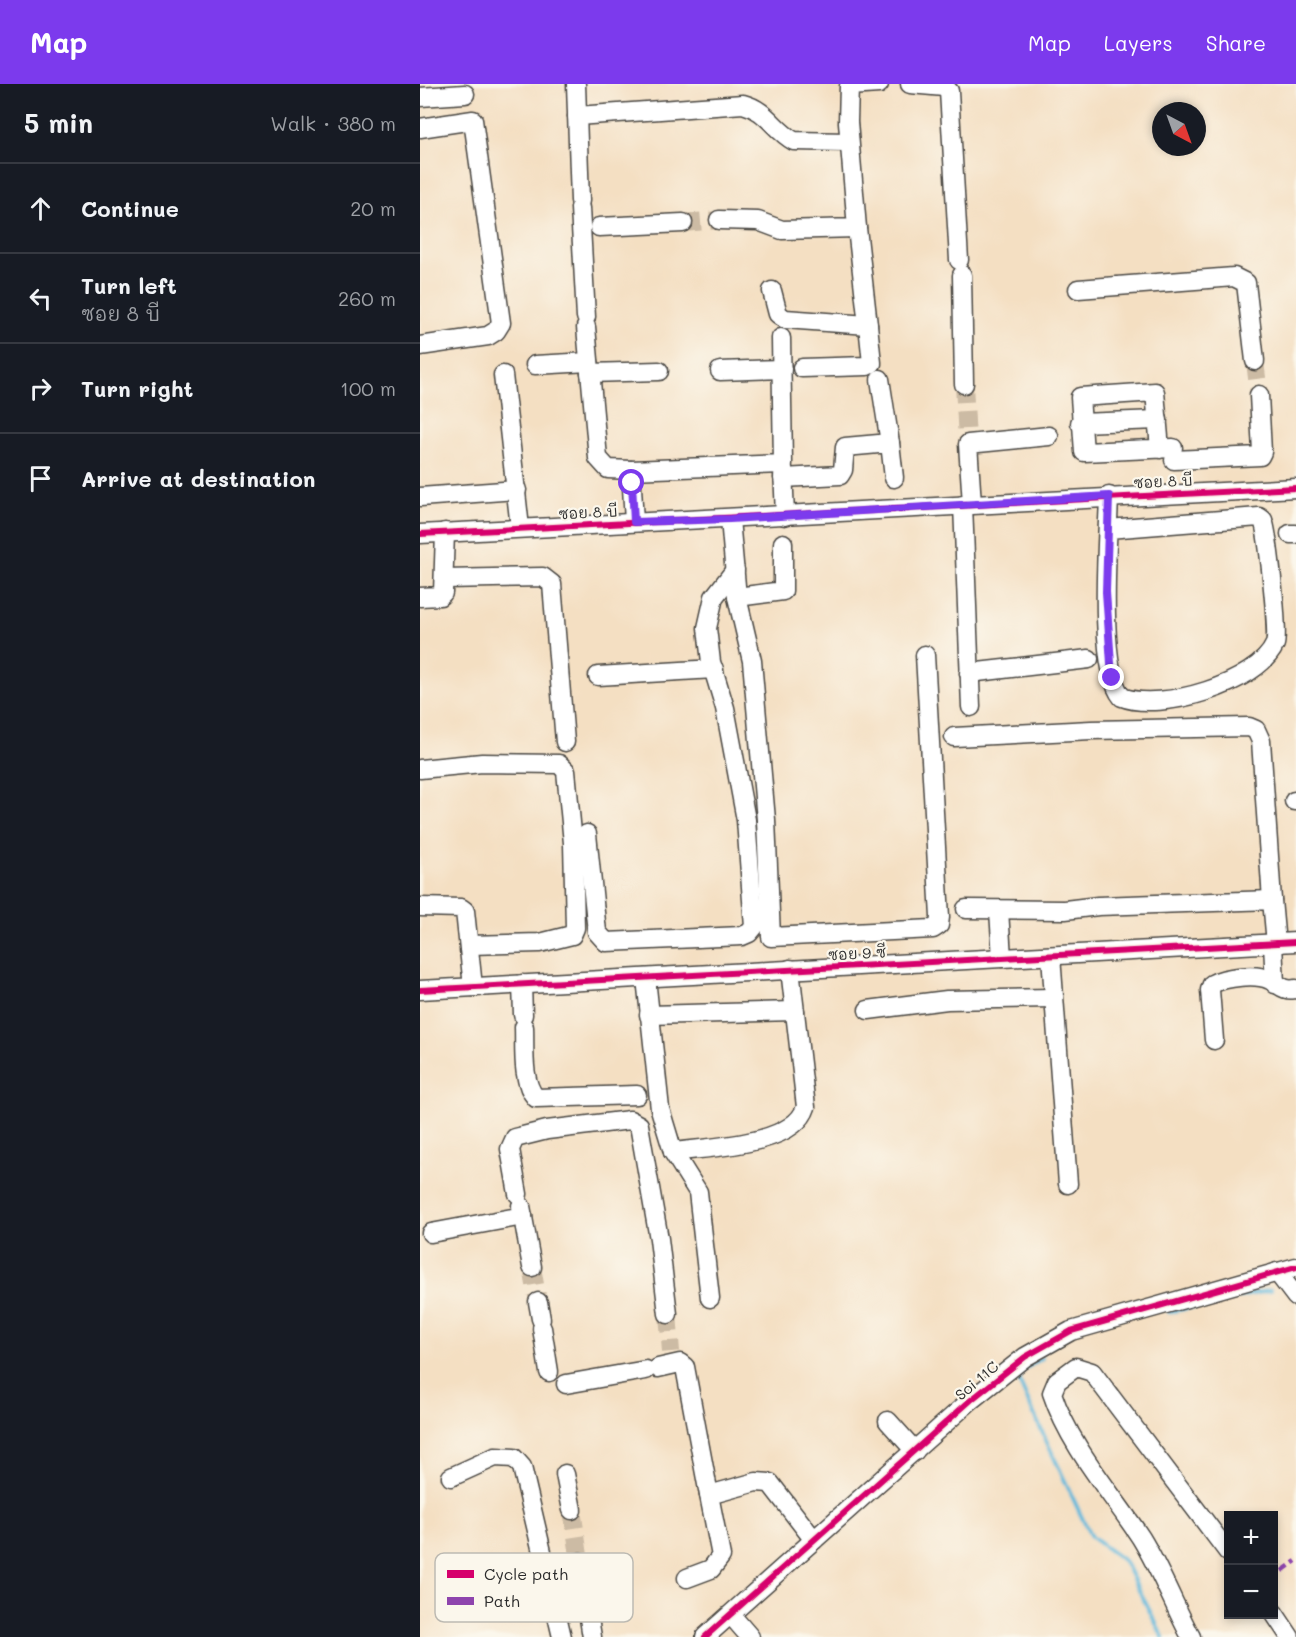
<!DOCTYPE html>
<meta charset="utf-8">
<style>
:root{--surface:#171b24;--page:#242831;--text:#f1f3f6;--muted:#9ea1a6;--line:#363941;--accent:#7c3aed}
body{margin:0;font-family:Mali,"Playpen Sans Thai",sans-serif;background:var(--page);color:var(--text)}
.controls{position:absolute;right:18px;bottom:18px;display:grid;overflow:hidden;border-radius:0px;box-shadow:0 3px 9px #0003}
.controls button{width:54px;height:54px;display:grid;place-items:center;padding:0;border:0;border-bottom:2px solid var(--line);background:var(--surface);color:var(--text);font:30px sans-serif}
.compass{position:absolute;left:732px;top:18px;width:54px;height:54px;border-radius:50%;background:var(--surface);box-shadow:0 3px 9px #0003;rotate:139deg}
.stop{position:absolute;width:18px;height:18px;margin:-14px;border:4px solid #7c3aed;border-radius:50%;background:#fff}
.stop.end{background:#7c3aed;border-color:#fff;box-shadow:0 2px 6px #0008}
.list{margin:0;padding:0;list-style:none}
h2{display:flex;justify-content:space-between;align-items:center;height:78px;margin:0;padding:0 24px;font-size:26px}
h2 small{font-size:20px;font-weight:400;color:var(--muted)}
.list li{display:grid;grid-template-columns:39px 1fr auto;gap:18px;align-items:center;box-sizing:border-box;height:90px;padding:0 24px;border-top:2px solid var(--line)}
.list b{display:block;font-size:22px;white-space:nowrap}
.list p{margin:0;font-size:20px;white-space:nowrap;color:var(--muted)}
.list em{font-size:20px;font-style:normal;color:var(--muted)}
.icon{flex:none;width:33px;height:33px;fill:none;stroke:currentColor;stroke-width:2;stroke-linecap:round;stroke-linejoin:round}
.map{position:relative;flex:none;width:876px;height:1553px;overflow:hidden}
header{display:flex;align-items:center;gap:36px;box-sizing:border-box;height:84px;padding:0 30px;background:var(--accent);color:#fff}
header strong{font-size:28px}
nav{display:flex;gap:33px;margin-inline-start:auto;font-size:21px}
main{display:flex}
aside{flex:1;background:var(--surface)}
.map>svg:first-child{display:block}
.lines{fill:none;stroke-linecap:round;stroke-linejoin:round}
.stream{stroke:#5db8db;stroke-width:4}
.minor-tunnel{stroke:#ccbba4;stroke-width:18;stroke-dasharray:18 9;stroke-linecap:butt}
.minor-casing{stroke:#494642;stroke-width:21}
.minor{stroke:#fff;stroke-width:18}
.quiet{stroke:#8e44ad;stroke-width:4.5;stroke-dasharray:9 4.5;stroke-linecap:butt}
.cycleway-casing{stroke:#fbf7ec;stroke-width:10}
.cycleway{stroke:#d6006c;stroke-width:6}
.route{stroke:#7c3aed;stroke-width:8}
.labels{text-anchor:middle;stroke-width:4.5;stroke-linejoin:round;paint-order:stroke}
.street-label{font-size:15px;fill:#2b2b2b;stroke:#fbf7ec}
.key{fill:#fbf7ec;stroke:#bdbab2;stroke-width:1.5}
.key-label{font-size:16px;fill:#2b2b2b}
</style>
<header>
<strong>Map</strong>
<nav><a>Map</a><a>Layers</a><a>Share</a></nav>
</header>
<main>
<aside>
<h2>5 min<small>Walk · 380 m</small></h2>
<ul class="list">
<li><svg class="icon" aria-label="ahead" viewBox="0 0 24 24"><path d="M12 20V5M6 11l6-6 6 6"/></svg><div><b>Continue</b></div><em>20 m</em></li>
<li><svg class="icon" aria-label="left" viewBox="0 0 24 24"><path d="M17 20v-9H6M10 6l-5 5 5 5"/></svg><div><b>Turn left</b><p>ซอย 8 บี</p></div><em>260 m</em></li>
<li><svg class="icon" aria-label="right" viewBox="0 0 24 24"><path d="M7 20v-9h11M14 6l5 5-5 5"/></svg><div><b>Turn right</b></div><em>100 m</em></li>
<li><svg class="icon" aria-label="arrive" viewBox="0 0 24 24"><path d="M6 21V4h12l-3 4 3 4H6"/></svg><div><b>Arrive at destination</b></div></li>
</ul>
</aside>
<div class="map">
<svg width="876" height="1553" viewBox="0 0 876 1553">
<rect width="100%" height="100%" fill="#fbf7ec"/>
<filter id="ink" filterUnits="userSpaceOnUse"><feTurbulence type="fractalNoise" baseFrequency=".0167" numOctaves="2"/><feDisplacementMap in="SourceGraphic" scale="12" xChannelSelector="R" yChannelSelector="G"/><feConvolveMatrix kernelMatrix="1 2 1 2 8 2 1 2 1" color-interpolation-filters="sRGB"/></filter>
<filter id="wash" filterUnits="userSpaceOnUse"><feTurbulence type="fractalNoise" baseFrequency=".008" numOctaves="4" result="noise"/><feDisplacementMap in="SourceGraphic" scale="24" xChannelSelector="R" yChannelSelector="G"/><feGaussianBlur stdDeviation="1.35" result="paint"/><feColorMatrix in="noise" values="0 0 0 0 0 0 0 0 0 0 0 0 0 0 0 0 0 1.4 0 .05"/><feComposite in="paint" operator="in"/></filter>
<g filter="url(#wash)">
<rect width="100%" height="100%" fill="#f4dfc2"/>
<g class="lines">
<g class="stream">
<polyline points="749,1228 851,1206"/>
<polyline points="622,1274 601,1287 599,1297 606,1313 671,1453 704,1477 743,1553"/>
</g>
</g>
</g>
<g filter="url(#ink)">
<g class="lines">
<g class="minor-tunnel">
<polyline points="263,139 299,136"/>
<polyline points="835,277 839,311"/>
<polyline points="544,300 547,356"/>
<polyline points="112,1183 118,1218"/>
<polyline points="248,1230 251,1268"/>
<polyline points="152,1426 160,1478"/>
</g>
<g class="minor-casing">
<g id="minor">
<polyline points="156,0 160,117"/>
<polyline points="490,0 524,3 529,7 539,176"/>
<polyline points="0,13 45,10"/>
<path d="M157,32L323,20C347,26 354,46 374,57L429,58"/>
<polyline points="0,44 53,36 81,239 76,247 68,252 0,262"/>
<polyline points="160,124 166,233"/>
<polyline points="299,136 338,137 362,146 437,144 428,38 429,2 459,0"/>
<polyline points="179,143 263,139"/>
<polyline points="437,144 448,241"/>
<polyline points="542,191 544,300"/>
<polyline points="658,205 814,193 826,199 835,277"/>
<polyline points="352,207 358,230 365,235 448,241 452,279 447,282 382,284"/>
<polyline points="166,243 178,374 188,385 211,386"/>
<polyline points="115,281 169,278"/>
<polyline points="300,287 362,285"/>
<polyline points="170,289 239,287"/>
<polyline points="83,291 100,444"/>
<polyline points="460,295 470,359"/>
<polyline points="660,339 738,336"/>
<polyline points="740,365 735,308 660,313 664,368 753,364"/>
<polyline points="754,376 840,372 842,368 839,311"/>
<polyline points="363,384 365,432"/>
<polyline points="363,394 420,391 423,386 425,363 470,359 474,394"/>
<polyline points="0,413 97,406"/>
<polyline points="552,420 548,360 629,352"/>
<polyline points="543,421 551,623"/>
<polyline points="310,435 317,513 332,577 346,736 351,853 513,845 519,841 520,833 505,571"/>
<polyline points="214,438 211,386 363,380 361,254"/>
<path d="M688,445L839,433L843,436C848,448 859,549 855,560C838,600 740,628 702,613C677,584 688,454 689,412"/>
<polyline points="0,450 876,404"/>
<polyline points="870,450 876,450"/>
<polyline points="25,495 123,493 132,500 145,658"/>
<polyline points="0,513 20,512 23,509 25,448"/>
<polyline points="317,513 363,507 363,459"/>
<polyline points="549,589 669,575"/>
<polyline points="178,592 294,585"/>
<polyline points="534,653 671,646 829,643 836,646 841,657 852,816"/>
<polyline points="0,685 62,679 139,680 146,687 153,759 155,844 152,851 120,859 49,861"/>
<polyline points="874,717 876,717"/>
<polyline points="167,750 177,848 186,858 322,852 329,849 334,843 326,736 305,624 291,578 287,544 294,513 315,486"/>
<polyline points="0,823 41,824 45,827 53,903"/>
<polyline points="546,825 645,826 678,822 852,816 856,860"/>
<polyline points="579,826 582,874"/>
<polyline points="853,860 855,900"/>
<polyline points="631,872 648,1100"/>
<polyline points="226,894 240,1025 253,1068 278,1108 290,1214"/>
<polyline points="102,900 103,931"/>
<polyline points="0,906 876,858"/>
<polyline points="448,926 527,916 633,914"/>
<polyline points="229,931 375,927"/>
<path d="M104,943C105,963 101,998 116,1014L217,1011"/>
<path d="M794,956L790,906L792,900C805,893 836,889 850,896C861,901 862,907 876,905"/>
<path d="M253,1068C288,1063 374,1062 386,1023L370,885"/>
<polyline points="98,1110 90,1065 95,1054 127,1046 210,1036 219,1041 239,1155 248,1230"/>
<polyline points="101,1122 112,1183"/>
<polyline points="11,1149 103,1132"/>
<polyline points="857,1188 876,1213"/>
<polyline points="118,1218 121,1235"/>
<polyline points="122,1244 129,1288"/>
<polyline points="238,1284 260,1279 265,1283 289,1411"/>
<polyline points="146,1300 226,1286"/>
<polyline points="468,1337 495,1367"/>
<polyline points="145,1390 152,1426"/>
<polyline points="31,1393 75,1373 94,1374 102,1383 142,1553"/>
<polyline points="160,1478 172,1553"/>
<polyline points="267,1494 291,1485 301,1472 289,1411 336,1398 350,1399 394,1456"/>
<polyline points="854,1529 870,1553"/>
<polyline points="311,1531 330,1553"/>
<polyline points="285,1553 551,1316 605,1273 651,1247 876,1183"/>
<path d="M771,1553C754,1521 740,1485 721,1454C690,1407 650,1363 632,1309L637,1297L656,1283L672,1288L808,1468"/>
</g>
</g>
<use href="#minor" class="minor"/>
<polyline class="quiet" points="862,1487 876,1477"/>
<g class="cycleway-casing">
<g id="cycleway">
<polyline points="0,450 876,404"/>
<polyline points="0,906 876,858"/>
<polyline points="285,1553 551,1316 605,1273 651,1247 876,1183"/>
</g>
</g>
<use href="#cycleway" class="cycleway"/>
</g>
</g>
<g class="lines" filter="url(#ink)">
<polyline class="route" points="212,399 214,438 310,435 689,412 686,508 692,594"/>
</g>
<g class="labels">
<g class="street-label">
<text transform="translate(743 398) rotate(-3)" y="5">ซอย 8 บี</text>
<text transform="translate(168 429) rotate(-3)" y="5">ซอย 8 บี</text>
<text transform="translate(437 870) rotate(-3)" y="5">ซอย 9 ซี</text>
<text transform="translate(557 1297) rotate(-40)" y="5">Soi 11C</text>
</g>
</g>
<rect x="15" y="1469" width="198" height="69" rx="9" class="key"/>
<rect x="27" y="1486" width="27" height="8" fill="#d6006c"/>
<rect x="27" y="1513" width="27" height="8" fill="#8e44ad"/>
<g class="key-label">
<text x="64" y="1496">Cycle path</text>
<text x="64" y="1523">Path</text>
</g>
</svg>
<div class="controls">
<button>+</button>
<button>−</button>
</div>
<svg class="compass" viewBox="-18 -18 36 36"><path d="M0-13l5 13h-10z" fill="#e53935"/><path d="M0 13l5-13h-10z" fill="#9ea1a6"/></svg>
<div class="stop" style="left:212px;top:399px"></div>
<div class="stop end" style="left:692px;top:594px"></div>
</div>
</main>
